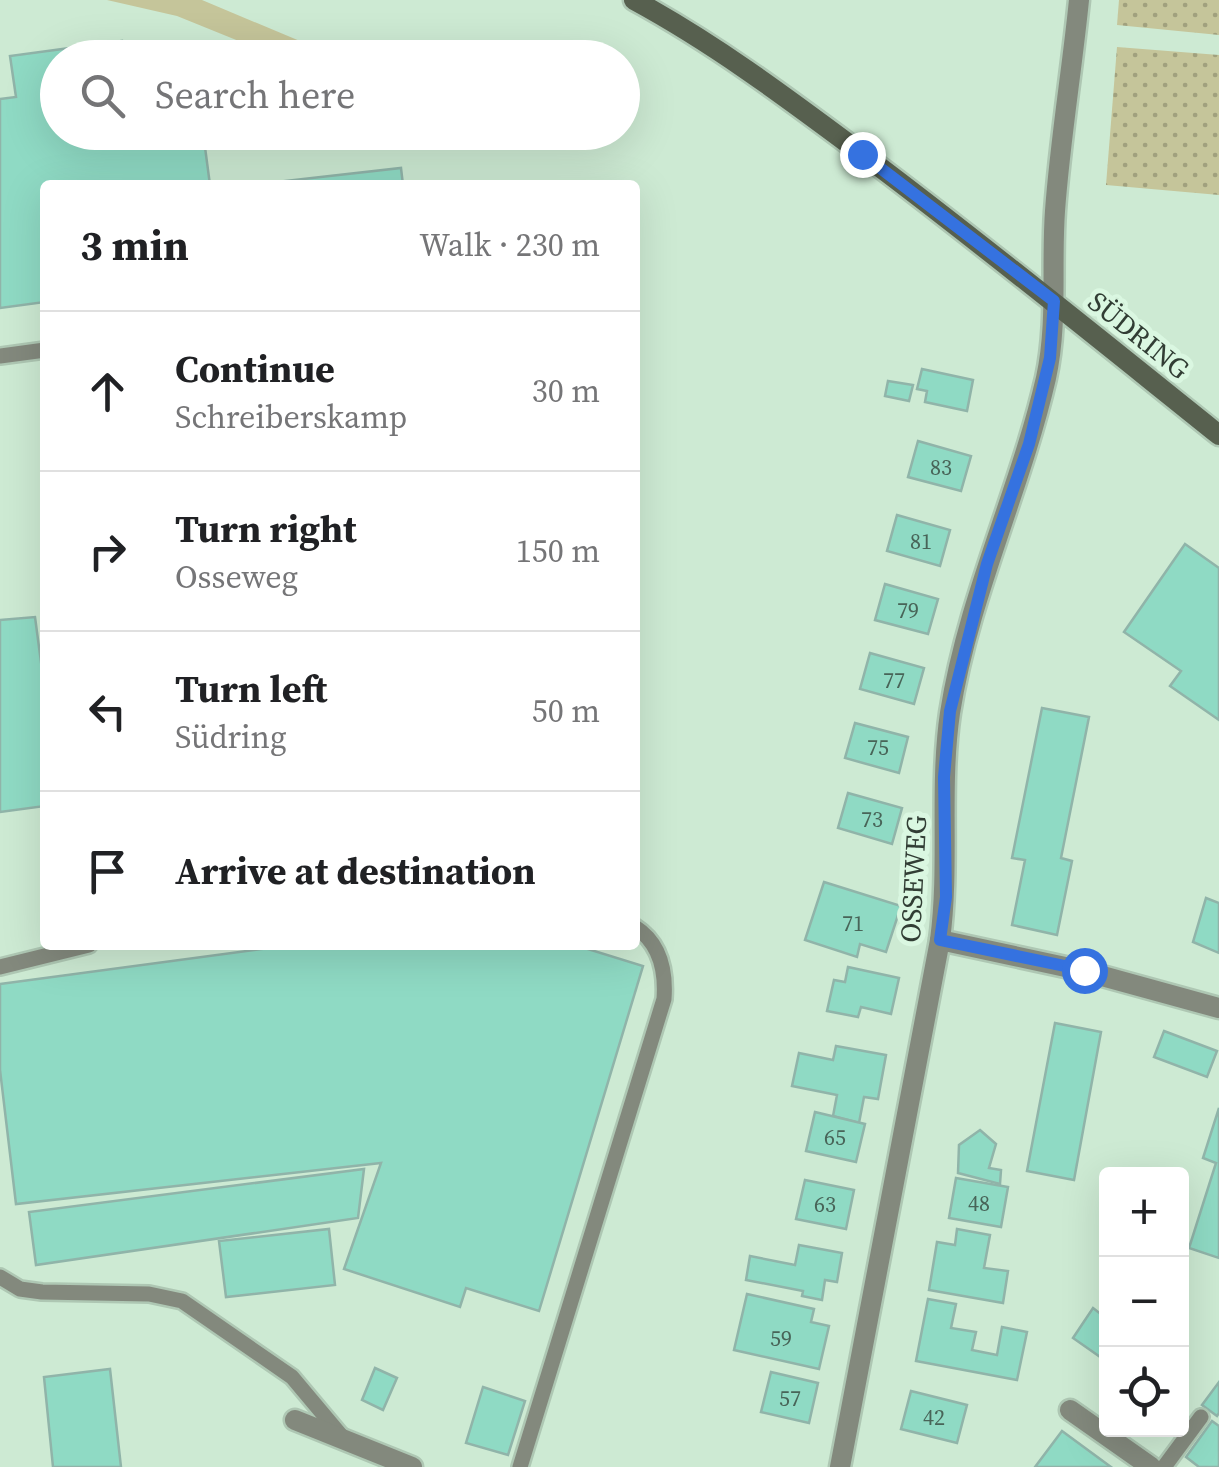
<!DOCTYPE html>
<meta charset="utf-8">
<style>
:root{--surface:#fff;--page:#f6f6f6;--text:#202124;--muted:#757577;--line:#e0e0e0}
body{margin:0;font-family:"Source Serif 4",serif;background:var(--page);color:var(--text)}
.controls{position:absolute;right:30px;bottom:30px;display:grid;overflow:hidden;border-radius:10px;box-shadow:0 10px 40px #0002}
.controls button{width:90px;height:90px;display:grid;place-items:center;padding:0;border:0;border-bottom:2px solid var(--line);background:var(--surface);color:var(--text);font:50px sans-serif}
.stop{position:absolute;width:30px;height:30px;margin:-22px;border:8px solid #3572e0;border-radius:50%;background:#fff}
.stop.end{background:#3572e0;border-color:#fff;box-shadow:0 2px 10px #0008}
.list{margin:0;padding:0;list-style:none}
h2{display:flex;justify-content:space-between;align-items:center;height:130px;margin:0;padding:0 40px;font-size:42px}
h2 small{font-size:32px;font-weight:400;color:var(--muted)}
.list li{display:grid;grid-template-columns:65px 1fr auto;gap:30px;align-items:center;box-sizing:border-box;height:160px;padding:0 40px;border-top:2px solid var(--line)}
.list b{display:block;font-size:38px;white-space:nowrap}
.list p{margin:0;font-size:32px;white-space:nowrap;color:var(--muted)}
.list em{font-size:32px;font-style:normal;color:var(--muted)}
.icon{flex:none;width:55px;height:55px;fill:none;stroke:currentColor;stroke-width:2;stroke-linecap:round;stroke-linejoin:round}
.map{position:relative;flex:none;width:1219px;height:1467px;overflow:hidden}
.search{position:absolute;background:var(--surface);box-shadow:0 10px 40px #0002;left:40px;top:40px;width:600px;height:110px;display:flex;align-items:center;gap:25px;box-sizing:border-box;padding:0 35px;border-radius:55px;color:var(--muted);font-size:38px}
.panel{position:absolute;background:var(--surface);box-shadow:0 10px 40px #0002;left:40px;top:180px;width:600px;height:770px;border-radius:10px}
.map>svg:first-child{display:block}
.grass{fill:url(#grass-dots)}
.park{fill:#c5c59a}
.building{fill:#8fdac4;stroke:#90b4a9;stroke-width:2.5}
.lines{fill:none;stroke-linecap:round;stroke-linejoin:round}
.service-casing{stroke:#aec7b3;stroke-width:20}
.minor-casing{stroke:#aec7b3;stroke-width:25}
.secondary-casing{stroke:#aec7b3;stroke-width:25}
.service{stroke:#83897d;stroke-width:15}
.minor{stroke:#83897d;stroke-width:20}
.secondary{stroke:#57604f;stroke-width:20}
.route{stroke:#3572e0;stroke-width:12}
.labels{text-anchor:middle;stroke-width:10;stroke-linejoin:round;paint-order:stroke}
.number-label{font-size:22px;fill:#486458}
.street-label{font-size:28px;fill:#313d34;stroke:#daf7e1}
</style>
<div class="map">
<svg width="1219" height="1467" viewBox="0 0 1219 1467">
<defs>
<pattern id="grass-dots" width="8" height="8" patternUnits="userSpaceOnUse" patternTransform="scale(2.5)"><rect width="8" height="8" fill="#c5c59a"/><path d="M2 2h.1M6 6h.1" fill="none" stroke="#a1a17e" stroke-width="1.8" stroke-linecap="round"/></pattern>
</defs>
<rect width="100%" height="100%" fill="#cdead3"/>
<g class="grass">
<polygon points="1119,0 1219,0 1219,35 1117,25"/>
<polygon points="1117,47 1219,55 1219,195 1106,185"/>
</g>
<polygon class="park" points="107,0 202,0 338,57 278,57 177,16"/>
<g class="building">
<polygon points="122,41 125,58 58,58 58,132 203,132 210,185 45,185 45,302 0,308 0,99 16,97 10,56"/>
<polygon points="401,168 403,185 277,185 276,182"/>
<polygon points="922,369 973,380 967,411 925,402 927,391 917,389"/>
<polygon points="888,381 913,385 909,401 885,396"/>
<polygon points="918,441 971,456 961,491 908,477"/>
<polygon points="897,515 950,530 940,566 887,551"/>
<polygon points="1185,544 1219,568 1219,720 1170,686 1181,671 1124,632"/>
<polygon points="885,584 938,599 928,634 875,620"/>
<polygon points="35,617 45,692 45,806 0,812 0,620"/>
<polygon points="870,653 924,668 914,704 860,689"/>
<polygon points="1042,708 1089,717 1061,858 1072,861 1057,935 1012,925 1025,860 1012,858"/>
<polygon points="855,723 908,737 899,773 845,758"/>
<polygon points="848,793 902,808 892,844 838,828"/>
<polygon points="824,882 901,906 886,952 860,944 857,957 805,940"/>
<polygon points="1206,898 1219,903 1219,953 1193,942"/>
<polygon points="291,945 449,945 456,948 457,945 575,945 643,966 539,1311 466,1288 460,1307 344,1269 381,1163 16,1204 0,1070 0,984"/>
<polygon points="848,967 899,978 891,1014 861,1007 858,1017 827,1011 834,980 845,982"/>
<polygon points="1055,1023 1101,1032 1074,1180 1027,1171"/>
<polygon points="1164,1031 1217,1051 1207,1077 1154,1057"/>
<polygon points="836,1046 886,1055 878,1099 864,1097 859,1123 833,1116 837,1095 792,1086 799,1053 833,1060"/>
<polygon points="1219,1108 1219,1258 1189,1248 1216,1163 1203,1158"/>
<polygon points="815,1112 865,1124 856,1162 806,1151"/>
<polygon points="980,1130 996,1144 989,1168 1001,1170 1000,1184 958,1173 959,1145"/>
<polygon points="364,1169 358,1218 36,1265 29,1212"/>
<polygon points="956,1178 1008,1187 1001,1227 949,1218"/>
<polygon points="805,1180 854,1190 846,1229 796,1219"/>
<polygon points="329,1229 335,1285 226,1297 219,1241"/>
<polygon points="957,1229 990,1235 984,1268 1008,1271 1003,1303 929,1290 937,1242 955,1245"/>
<polygon points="799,1245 842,1253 837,1282 825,1280 822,1300 802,1296 803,1291 746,1280 750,1256 795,1265"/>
<polygon points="747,1294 814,1309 811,1322 829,1326 819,1369 734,1350"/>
<polygon points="928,1299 956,1304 951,1328 976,1332 972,1350 997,1355 1002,1327 1027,1332 1017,1380 916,1361"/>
<polygon points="1093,1308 1106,1318 1106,1361 1073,1338"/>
<polygon points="375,1368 397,1378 383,1410 362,1400"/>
<polygon points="110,1369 121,1467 53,1467 44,1377"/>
<polygon points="771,1372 818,1383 809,1423 761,1412"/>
<polygon points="1219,1382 1219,1413 1217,1416 1202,1405"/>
<polygon points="483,1387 525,1401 508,1455 466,1443"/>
<polygon points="911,1391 967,1405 957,1443 901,1429"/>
<polygon points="1212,1421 1219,1426 1219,1467 1199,1467 1186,1457"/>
<polygon points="1062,1431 1111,1467 1035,1467"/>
</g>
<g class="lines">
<g class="service-casing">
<g id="service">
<polyline points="0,356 45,350"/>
<polyline points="0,967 89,945"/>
<polyline points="0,1277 20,1289 42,1292 149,1294 182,1301 292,1377 344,1439"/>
<path d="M520,1467L664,999C666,971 660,943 635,927"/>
<polyline points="1164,1467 1201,1417"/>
</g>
</g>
<g class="minor-casing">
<g id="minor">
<polyline points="940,940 1084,971 1219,1008"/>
<polyline points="1070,1410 1151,1467"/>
<polyline points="295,1420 412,1467"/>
<path d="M840,1467L940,940C950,865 939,788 950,713C968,597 1020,491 1046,378C1058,323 1051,267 1055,211C1060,141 1072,70 1079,0"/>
</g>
</g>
<g class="secondary-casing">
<path id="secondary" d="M634,0C719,46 795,104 873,162C990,250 1104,343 1219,435"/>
</g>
<use href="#service" class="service"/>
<use href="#minor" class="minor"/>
<use href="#secondary" class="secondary"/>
</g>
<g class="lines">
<polyline class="route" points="862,154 1054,301 1050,358 1029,444 987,564 950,711 944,777 946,897 940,940 1084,970"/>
</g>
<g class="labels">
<g class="number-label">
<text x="941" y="475">83</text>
<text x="921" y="549">81</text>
<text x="908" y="618">79</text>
<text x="894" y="688">77</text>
<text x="878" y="755">75</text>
<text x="872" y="827">73</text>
<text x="853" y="931">71</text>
<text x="835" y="1145">65</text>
<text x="979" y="1211">48</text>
<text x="825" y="1212">63</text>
<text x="781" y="1346">59</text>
<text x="790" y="1406">57</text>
<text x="934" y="1425">42</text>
</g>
<g class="street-label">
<text transform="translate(1139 335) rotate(39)" y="10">SÜDRING</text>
<text transform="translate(913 879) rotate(-87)" y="10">OSSEWEG</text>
</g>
</g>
</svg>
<div class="controls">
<button>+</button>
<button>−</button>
<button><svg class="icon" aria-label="locate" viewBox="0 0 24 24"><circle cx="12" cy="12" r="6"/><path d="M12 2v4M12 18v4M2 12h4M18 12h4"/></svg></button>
</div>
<div class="stop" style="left:1084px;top:970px"></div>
<div class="stop end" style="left:862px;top:154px"></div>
<div class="search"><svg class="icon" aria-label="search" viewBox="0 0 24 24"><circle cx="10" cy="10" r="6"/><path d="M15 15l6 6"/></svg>Search here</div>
<section class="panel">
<h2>3 min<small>Walk · 230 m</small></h2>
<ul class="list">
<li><svg class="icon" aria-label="ahead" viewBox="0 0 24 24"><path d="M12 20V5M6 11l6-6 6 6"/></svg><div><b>Continue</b><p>Schreiberskamp</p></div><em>30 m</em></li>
<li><svg class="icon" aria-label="right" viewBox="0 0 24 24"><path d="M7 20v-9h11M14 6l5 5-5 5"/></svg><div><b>Turn right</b><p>Osseweg</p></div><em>150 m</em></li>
<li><svg class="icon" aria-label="left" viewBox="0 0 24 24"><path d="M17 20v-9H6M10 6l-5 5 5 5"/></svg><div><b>Turn left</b><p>Südring</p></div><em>50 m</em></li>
<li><svg class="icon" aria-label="arrive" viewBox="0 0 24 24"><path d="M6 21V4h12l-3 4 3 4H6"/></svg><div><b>Arrive at destination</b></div></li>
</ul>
</section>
</div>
